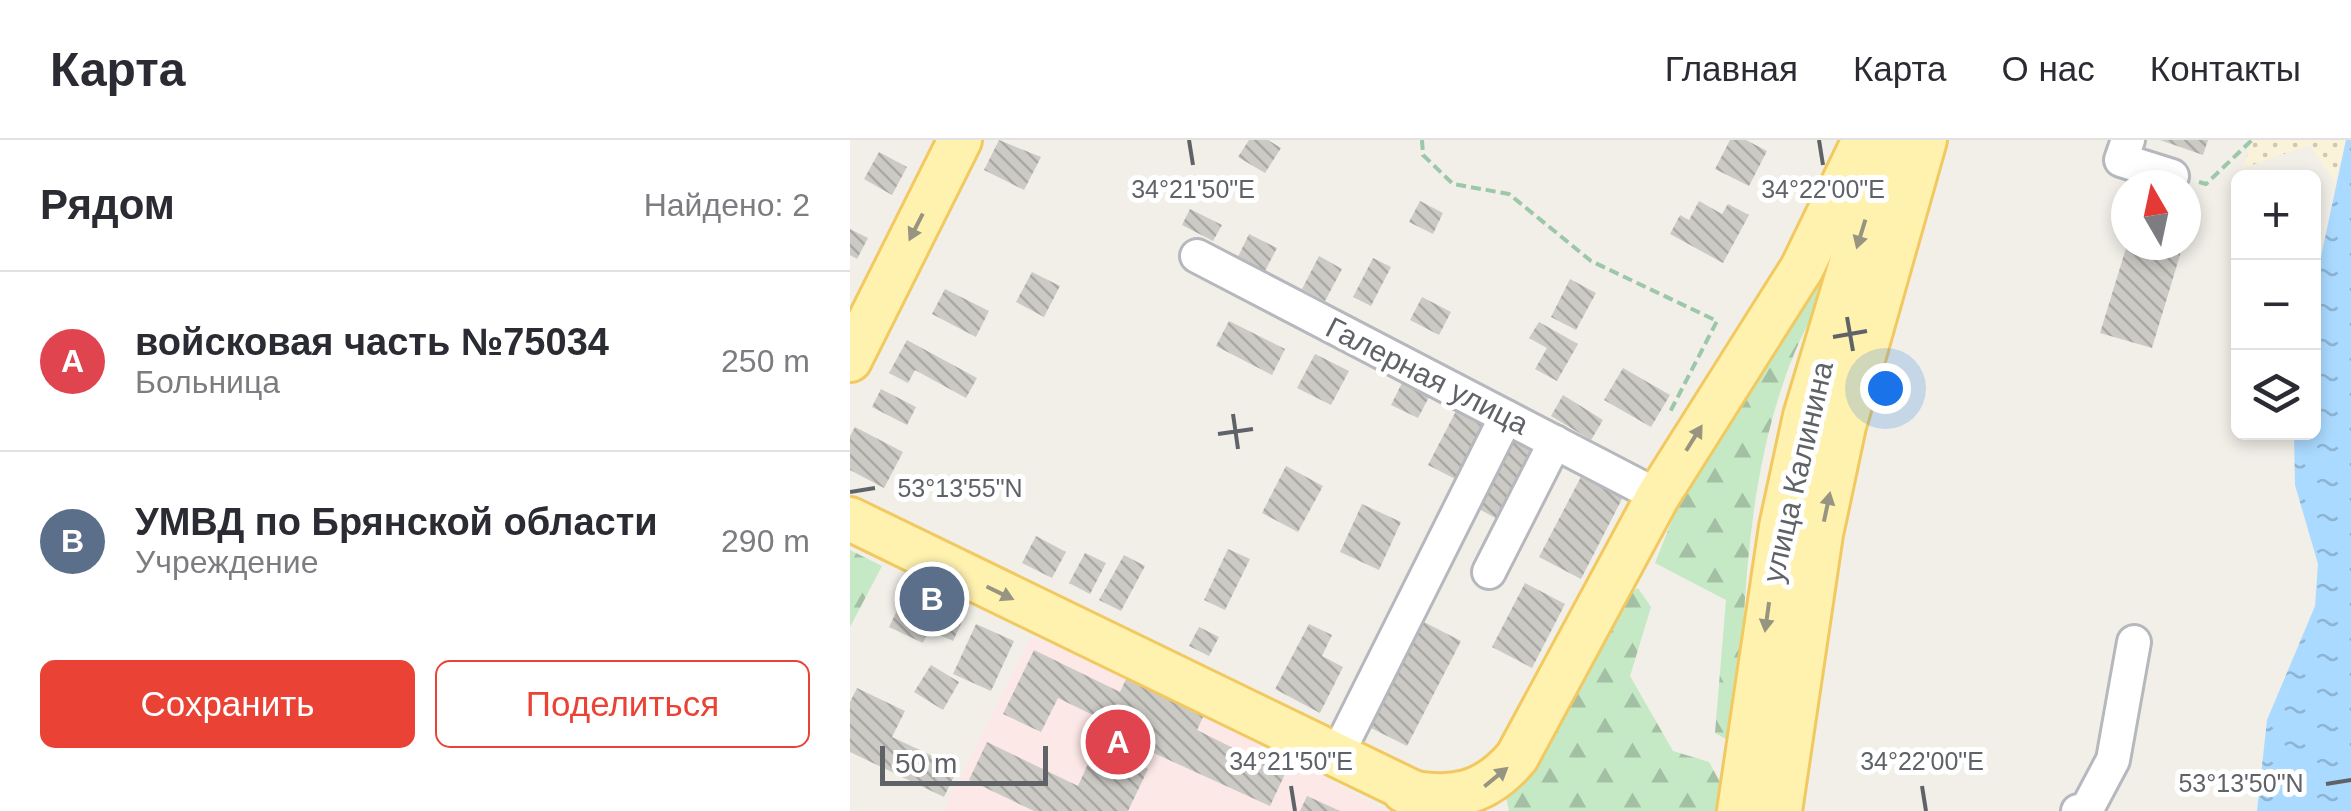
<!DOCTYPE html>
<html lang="ru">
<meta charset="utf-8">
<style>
:root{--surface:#fff;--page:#f2f2f3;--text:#2b2b33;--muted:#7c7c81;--line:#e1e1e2;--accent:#ea4335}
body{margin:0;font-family:Helvetica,sans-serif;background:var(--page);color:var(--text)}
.controls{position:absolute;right:30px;top:30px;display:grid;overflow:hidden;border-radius:15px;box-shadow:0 5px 15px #0003}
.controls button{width:90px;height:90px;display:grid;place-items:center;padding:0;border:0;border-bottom:2px solid var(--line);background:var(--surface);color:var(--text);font:50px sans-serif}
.compass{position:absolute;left:1261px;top:30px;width:90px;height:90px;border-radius:50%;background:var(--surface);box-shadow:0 5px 15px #0003;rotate:351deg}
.scale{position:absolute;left:30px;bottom:25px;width:168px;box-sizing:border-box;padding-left:10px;border:5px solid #5f6368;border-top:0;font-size:28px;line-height:35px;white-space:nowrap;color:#5f6368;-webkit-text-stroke:8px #fff;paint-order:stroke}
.you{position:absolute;left:1035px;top:248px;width:35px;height:35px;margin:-25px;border:8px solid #fff;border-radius:50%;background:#1a73e8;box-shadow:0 0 0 15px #1a73e833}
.badge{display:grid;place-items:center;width:65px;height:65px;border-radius:50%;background:var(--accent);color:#fff;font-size:32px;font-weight:700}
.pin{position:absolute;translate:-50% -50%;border:5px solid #fff;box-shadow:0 2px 10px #0006}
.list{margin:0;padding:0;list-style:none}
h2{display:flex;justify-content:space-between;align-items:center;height:130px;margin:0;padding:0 40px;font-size:42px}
h2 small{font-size:32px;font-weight:400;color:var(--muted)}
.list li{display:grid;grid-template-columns:65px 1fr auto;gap:30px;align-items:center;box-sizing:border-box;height:180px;padding:0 40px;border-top:2px solid var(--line)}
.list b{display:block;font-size:38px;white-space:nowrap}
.list p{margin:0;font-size:32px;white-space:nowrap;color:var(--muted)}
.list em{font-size:32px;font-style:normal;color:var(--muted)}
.actions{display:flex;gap:20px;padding:30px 40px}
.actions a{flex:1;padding:22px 0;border:2px solid var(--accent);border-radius:15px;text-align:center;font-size:35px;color:var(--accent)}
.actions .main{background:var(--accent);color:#fff}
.icon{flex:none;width:55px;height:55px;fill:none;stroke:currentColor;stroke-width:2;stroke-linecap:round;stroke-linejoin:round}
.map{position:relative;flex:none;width:1501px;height:671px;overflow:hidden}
header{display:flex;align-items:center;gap:60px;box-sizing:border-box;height:140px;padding:0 50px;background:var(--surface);border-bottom:2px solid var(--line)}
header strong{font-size:48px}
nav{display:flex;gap:55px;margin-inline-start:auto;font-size:35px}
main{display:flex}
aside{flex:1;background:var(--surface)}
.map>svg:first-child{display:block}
.medical{fill:#fce8e6}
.forest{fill:url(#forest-firs)}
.sand{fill:url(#sand-dots)}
.water{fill:url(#water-ripples)}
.building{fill:url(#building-back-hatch)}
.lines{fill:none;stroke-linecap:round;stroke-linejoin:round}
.minor-casing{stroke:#b5b8bc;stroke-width:38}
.major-casing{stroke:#f2c960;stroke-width:48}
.path{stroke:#9cc7a9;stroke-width:4;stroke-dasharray:10 5;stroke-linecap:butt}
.minor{stroke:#fff;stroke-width:32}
.major{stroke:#fff2af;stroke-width:42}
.oneway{fill:#979581}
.ticks{fill:none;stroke:#5f6368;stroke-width:4}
.labels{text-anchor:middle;stroke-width:10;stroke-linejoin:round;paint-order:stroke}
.street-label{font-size:30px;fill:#5f6368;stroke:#fff}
.ticks-label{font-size:25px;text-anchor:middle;fill:#5f6368;stroke:#fff;stroke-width:10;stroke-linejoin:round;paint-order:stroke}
</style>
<header>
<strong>Карта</strong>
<nav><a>Главная</a><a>Карта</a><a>О нас</a><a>Контакты</a></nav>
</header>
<main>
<aside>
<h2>Рядом<small>Найдено: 2</small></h2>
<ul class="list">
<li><span class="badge" style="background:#e0444e">A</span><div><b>войсковая часть №75034</b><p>Больница</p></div><em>250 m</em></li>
<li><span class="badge" style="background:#5c6f8a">B</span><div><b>УМВД по Брянской области</b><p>Учреждение</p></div><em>290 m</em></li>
</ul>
<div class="actions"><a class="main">Сохранить</a><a>Поделиться</a></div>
</aside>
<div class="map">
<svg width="1501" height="671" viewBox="0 0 1501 671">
<defs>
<pattern id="forest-firs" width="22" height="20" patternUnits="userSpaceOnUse" patternTransform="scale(2.5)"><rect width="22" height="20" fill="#c5e8c5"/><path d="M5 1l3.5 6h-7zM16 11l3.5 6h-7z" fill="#a3c0a4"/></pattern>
<pattern id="sand-dots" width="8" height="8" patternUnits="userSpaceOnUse" patternTransform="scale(2.5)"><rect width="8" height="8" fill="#fbf3d9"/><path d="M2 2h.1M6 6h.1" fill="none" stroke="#cec8b4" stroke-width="1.8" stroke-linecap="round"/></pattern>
<pattern id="water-ripples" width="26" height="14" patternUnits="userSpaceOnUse" patternTransform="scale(2.5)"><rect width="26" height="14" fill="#aadaff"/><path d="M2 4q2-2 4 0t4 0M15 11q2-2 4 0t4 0" fill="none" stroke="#8eb4d2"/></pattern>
<pattern id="building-back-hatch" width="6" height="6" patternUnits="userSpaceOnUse" patternTransform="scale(2.5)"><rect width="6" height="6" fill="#cccac5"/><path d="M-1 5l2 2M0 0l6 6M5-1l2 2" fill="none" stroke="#a9a8a4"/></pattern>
</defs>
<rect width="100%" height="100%" fill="#f1efe8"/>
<polygon class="medical" points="181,497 278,533 537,671 93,671"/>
<g class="forest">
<path d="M964,138L974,151C961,178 946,206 936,235C894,353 893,482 889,606L865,593L876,460L805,423L844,325Z"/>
<polygon points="0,410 32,426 0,487"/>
<polygon points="788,448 801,467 780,536 823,611 859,622 871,644 869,671 659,671 656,657 686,616 771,458"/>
</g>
<polygon class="sand" points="1402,0 1496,0 1485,42 1460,5 1393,28"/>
<polygon class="water" points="1496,0 1501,0 1501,671 1407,671 1417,580 1465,466 1468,424 1445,345 1444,293 1464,292 1464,149"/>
<g class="building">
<polygon points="149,0 191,17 174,50 134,30"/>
<polygon points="399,0 418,0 431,8 415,33 388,17"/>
<polygon points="880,0 896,0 917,11 899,46 865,29"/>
<polygon points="1310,0 1358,0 1353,15"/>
<polygon points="29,12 57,27 42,55 14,39"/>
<polygon points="570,61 593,73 583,94 559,82"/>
<polygon points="849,61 872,74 878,64 899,75 873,123 820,94 830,75 839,80"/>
<polygon points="340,69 372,85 363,101 332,85"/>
<polygon points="0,89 18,98 7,119 0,115"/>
<polygon points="399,94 427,108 414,133 387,119"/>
<polygon points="1277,105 1333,105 1302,208 1250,193"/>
<polygon points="469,116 492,129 475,161 452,149"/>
<polygon points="523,118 541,127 521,166 503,157"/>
<polygon points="182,132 210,146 194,177 166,162"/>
<polygon points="720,139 746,153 726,190 701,177"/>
<polygon points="95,149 139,171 126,197 82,174"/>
<polygon points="572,157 601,172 589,195 560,180"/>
<polygon points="379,181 435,209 422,235 366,206"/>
<polygon points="689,182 728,204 707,241 685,229 697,208 679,198"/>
<polygon points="57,200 127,238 116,258 65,230 58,243 39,233"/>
<polygon points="465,214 499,231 481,265 447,248"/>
<polygon points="773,228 820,255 801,287 754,260"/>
<polygon points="552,243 579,257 568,278 541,265"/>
<polygon points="31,249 66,267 57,285 22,267"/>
<polygon points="713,255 753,280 741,300 701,276"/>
<polygon points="606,271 644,291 617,345 578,325"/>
<polygon points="5,287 53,312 34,348 0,330 0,296"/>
<polygon points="662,299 686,312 651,381 627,368"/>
<polygon points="436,326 473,346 448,392 412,373"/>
<polygon points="733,333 774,355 731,439 689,417"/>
<polygon points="512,364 551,382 529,430 490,412"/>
<polygon points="186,396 216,412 202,438 172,423"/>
<polygon points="378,409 400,419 375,470 354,460"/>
<polygon points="235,413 256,423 240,454 219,443"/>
<polygon points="274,415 295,426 271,471 249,460"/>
<polygon points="675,443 715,464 682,528 642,507"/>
<polygon points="60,444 117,471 103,501 79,490 73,503 39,487"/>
<polygon points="572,481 611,501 557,606 517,586"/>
<polygon points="126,484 164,501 141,551 103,534"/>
<polygon points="459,484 482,495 472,516 493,527 470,573 425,549"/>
<polygon points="349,487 369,497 359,516 339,506"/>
<polygon points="184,510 270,552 277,537 354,575 347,590 435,634 420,666 251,589 255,581 208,558 191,592 153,574"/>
<polygon points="81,525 109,542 93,570 64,552"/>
<polygon points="7,548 55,571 42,597 108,628 94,657 0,612 0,562"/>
<polygon points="137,602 228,646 247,604 298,629 278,671 184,671 119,640"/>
<polygon points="457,656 490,671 450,671"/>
</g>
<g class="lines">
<g class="minor-casing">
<g id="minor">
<polyline points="1278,0 1271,20 1322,36"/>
<polyline points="347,116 808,356"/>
<polyline points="639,432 705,302"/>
<polyline points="486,617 656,277"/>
<polyline points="1228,671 1237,669 1263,620 1284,502"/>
</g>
</g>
<g class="major-casing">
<g id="major">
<polyline points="0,220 110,0"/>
<polyline points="0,379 579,660"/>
<path d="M554,651C602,661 635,655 667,617L808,356L952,128L1014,0"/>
<polyline points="889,671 931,387 955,276 1038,0"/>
<polyline points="930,671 971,394 994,286 1075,0"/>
</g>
</g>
<g class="path">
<polyline points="572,0 573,15 603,44 659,54 741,121 867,181 820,272"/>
<polyline points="1349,42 1356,44 1402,0"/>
</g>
<use href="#minor" class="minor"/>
<use href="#major" class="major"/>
</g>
<defs><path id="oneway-solid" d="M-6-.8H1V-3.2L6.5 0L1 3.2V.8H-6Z" transform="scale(2.5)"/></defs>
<g class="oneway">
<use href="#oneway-solid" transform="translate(66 87) rotate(117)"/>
<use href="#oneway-solid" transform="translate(1011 94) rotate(107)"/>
<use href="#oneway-solid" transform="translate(844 298) rotate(-58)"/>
<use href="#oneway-solid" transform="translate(977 367) rotate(-78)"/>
<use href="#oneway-solid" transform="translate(150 453) rotate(26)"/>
<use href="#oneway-solid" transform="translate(917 477) rotate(98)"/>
<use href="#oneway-solid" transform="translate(646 637) rotate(-39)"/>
</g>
<path class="ticks" d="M339,0L343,25M969,0L973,25M997,177L1003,211M983,197L1017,191M383,274L388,309M368,294L403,289M0,352L25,348M1476,644L1501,640M441,646L445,671M1072,646L1076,671"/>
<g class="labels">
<g class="street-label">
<text transform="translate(577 236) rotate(27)" y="10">Галерная улица</text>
<text transform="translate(948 332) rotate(-77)" y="10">улица Калинина</text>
</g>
</g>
<g class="ticks-label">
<text x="343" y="58">34°21'50"E</text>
<text x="973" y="58">34°22'00"E</text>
<text x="110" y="357">53°13'55"N</text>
<text x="441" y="630">34°21'50"E</text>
<text x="1072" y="630">34°22'00"E</text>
<text x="1391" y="652">53°13'50"N</text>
</g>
</svg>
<div class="controls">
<button>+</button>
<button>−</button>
<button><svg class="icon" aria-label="layers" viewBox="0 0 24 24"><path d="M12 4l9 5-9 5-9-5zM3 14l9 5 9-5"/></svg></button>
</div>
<svg class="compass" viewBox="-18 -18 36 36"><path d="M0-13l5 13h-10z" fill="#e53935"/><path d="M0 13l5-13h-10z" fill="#7c7c81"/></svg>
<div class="scale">50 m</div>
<div class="you"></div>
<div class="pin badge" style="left:268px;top:602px;background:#e0444e">A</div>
<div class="pin badge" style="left:82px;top:459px;background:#5c6f8a">B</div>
</div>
</main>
